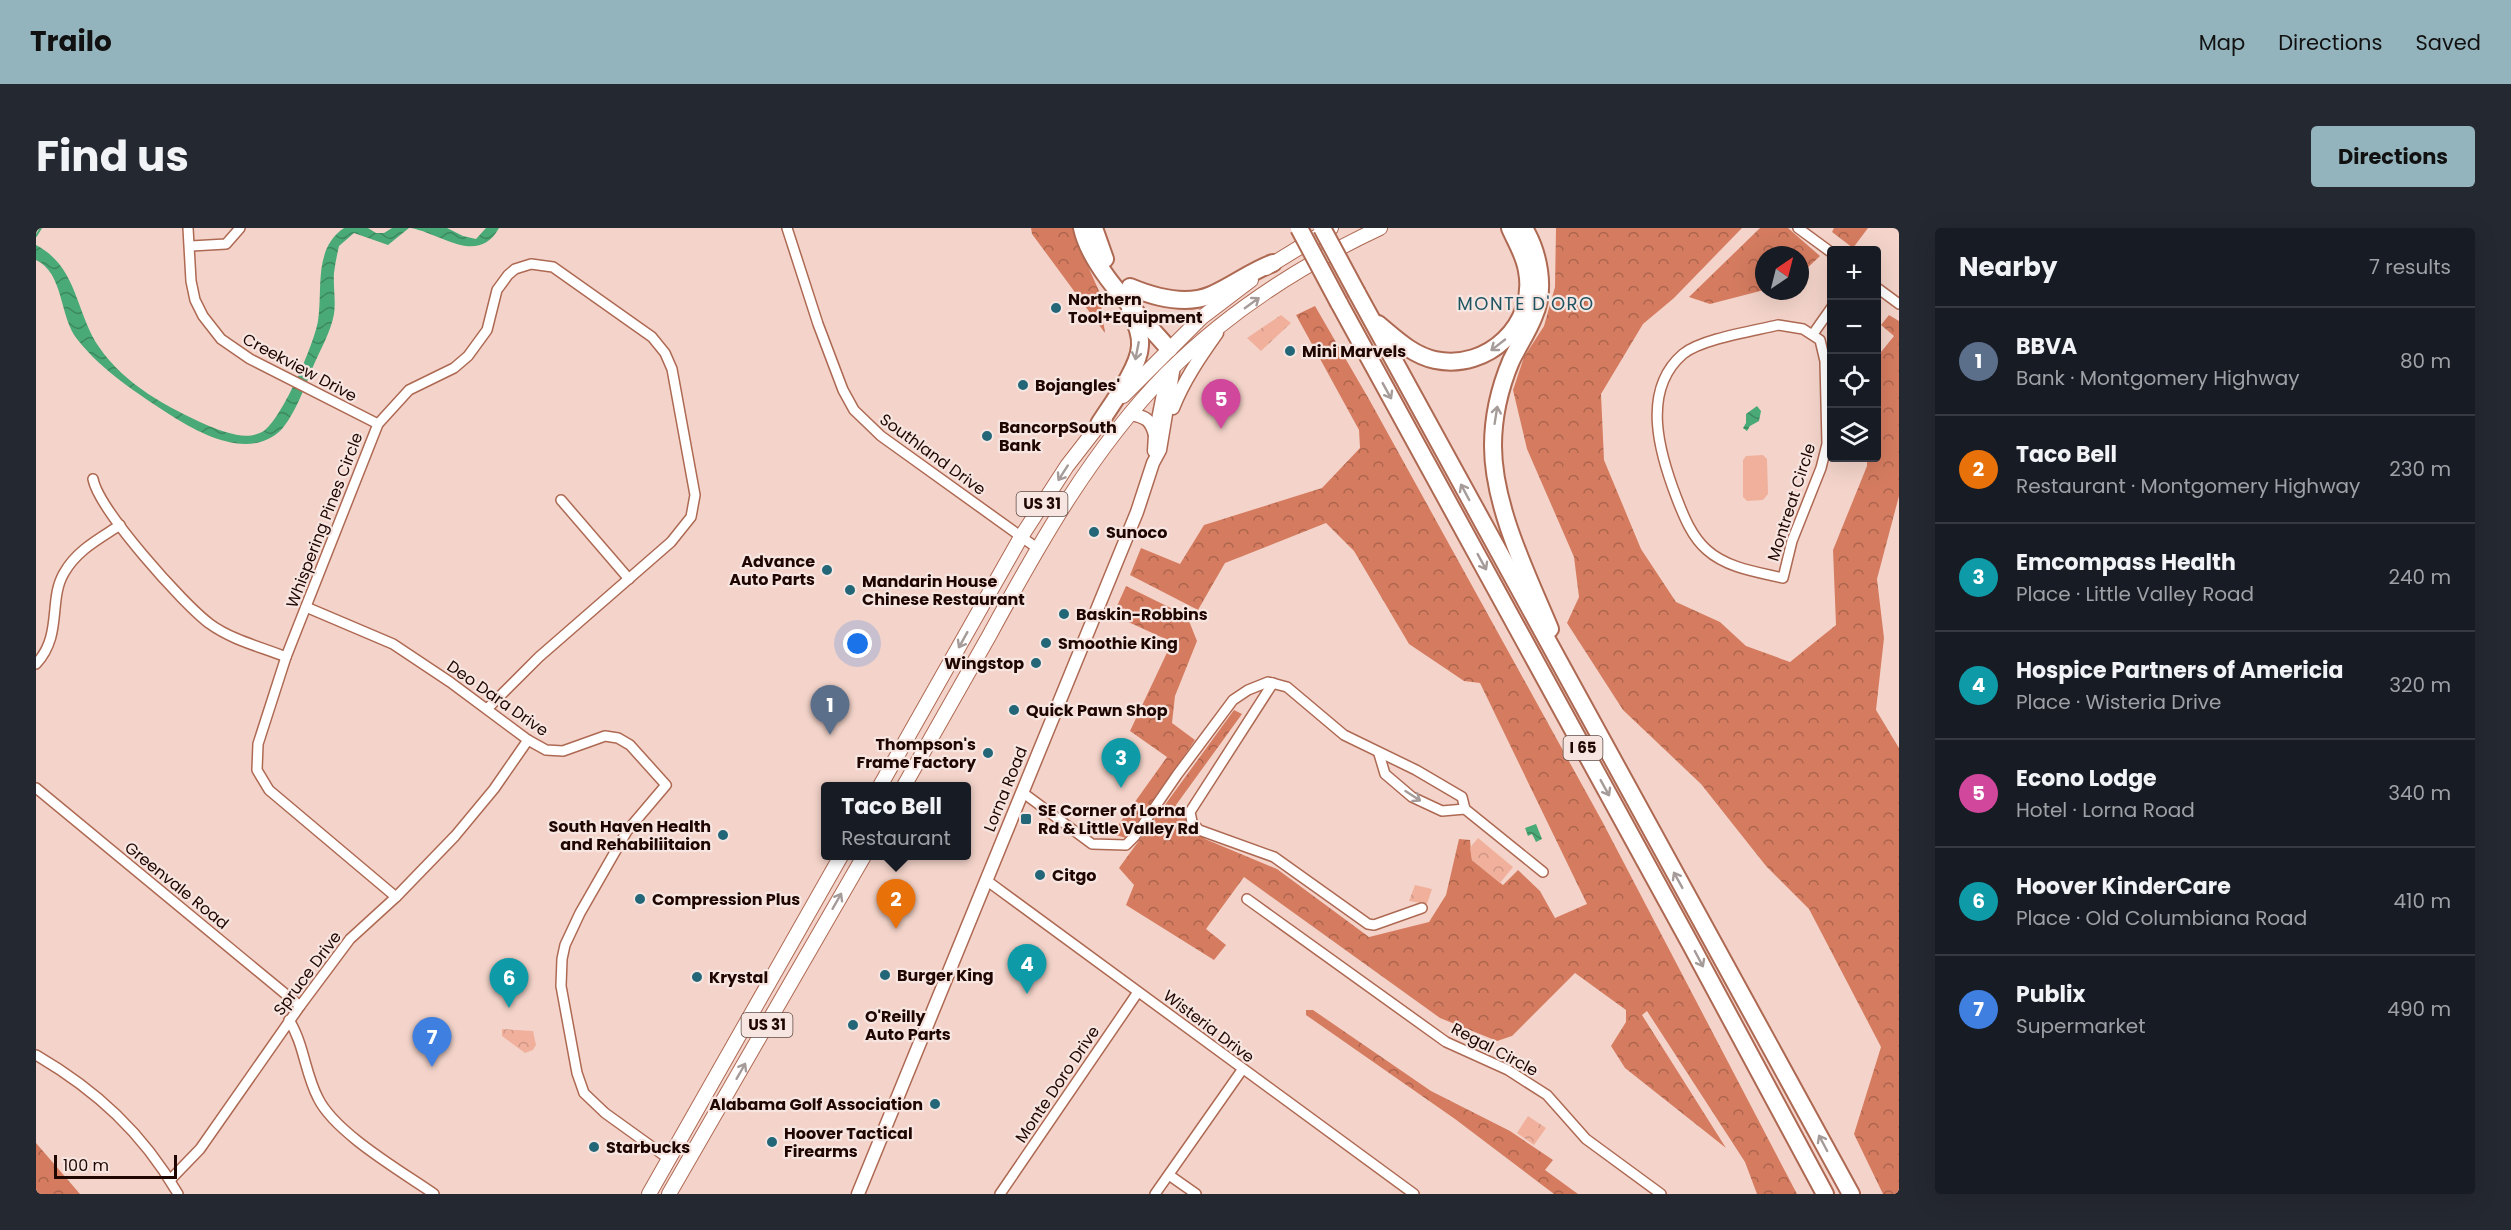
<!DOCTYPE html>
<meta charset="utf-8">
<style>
:root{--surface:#171b24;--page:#242831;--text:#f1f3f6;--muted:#9ea1a6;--line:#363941;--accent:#94b4bd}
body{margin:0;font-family:Poppins,sans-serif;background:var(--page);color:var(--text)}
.controls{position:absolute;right:18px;top:18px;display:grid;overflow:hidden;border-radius:6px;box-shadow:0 6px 24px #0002}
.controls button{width:54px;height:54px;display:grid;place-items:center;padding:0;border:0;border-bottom:2px solid var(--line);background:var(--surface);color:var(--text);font:30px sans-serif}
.compass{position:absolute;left:1719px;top:18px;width:54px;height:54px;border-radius:50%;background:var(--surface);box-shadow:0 6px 24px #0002;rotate:35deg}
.scale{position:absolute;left:18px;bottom:15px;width:123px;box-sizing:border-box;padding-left:6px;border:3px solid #1f0601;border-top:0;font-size:16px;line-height:21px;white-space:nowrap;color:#1f0601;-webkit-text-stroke:4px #f6e5e0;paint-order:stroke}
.you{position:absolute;left:822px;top:416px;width:21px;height:21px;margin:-15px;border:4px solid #fff;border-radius:50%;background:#1a73e8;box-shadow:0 0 0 9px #1a73e833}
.badge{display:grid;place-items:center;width:39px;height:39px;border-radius:50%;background:var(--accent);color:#fff;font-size:20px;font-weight:700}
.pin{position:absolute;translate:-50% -50px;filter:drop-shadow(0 2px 3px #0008)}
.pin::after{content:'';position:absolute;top:32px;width:21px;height:18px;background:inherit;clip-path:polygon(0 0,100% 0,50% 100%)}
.popup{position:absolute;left:785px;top:554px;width:150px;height:78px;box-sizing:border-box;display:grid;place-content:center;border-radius:6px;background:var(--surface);filter:drop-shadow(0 2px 4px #0005);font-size:20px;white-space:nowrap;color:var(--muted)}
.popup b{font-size:22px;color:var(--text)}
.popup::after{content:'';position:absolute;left:50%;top:100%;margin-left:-12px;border:12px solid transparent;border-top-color:var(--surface)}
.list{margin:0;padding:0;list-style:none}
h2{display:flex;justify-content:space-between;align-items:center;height:78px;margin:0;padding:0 24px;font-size:26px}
h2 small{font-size:20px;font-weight:400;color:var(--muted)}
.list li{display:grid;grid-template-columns:39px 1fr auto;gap:18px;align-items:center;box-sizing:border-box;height:108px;padding:0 24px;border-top:2px solid var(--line)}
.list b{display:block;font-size:22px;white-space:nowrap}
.list p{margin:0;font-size:20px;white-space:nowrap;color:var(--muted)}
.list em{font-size:20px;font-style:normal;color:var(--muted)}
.icon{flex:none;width:33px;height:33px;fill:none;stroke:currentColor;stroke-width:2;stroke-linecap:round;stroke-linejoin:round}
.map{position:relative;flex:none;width:1863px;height:966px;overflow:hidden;border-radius:6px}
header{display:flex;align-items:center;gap:36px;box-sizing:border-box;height:84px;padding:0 30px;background:var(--accent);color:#111}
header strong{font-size:28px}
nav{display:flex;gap:33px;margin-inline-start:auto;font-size:21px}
.intro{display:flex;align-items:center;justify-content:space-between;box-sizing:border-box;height:144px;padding:0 36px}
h1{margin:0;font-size:42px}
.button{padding:15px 27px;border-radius:6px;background:var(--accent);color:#111;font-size:21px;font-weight:700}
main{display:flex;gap:36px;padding:0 36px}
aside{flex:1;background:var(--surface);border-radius:6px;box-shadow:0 6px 24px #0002}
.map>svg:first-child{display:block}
.forest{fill:url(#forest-crowns)}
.park{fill:url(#park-crowns)}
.pitch{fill:#f0b09c}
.water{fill:url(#water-waves)}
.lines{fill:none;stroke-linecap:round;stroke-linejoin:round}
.stream{stroke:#49a977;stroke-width:2}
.street-casing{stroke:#ae6953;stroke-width:12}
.secondary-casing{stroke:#ae6953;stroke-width:15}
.primary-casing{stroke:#ae6953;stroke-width:16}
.highway-casing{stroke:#ae6953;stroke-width:20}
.street{stroke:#fff;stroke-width:9}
.secondary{stroke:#fff;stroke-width:12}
.primary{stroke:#fff;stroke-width:14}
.highway{stroke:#fff;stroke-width:16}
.highway-bridge-casing{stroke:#ae6953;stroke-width:20;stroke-linecap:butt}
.highway-bridge{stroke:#fff;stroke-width:16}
.oneway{stroke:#a59b99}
.poi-dot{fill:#226678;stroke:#f6e5e0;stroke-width:2}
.labels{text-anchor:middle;stroke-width:4.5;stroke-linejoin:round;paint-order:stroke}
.shield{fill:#f6e5e0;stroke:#604944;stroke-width:1.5}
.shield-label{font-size:15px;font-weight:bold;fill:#1f0601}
.poi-label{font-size:16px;font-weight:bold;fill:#1f0601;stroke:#f6e5e0;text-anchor:start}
.street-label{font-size:16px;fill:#1f0601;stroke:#f6e5e0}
.neighbourhood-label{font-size:18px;letter-spacing:1.5px;fill:#1f5462;stroke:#f6e5e0}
</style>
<header>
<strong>Trailo</strong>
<nav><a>Map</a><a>Directions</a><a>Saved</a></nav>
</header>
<div class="intro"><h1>Find us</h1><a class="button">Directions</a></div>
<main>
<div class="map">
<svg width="1863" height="966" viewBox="0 0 1863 966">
<defs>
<pattern id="forest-crowns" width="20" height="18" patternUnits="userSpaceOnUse" patternTransform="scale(1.5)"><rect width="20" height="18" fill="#d57c60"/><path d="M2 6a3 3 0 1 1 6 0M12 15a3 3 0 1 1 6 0" fill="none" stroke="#ac644d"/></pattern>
<pattern id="park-crowns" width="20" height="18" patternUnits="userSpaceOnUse" patternTransform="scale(1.5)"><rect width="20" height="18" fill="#f0b09c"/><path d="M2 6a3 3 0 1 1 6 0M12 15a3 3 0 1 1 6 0" fill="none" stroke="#cd9685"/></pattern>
<pattern id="water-waves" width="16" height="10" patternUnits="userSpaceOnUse" patternTransform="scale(1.5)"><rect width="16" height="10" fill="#49a977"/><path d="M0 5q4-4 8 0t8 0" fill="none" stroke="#3c885f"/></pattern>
</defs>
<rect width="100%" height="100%" fill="#f4d4ca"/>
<g class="forest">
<polygon points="995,0 1038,0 1038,7 1063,63 1069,105 996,6"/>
<polygon points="1520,0 1706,0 1638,70 1607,96 1565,166 1568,232 1605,321 1640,374 1684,394 1710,418 1754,434 1800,397 1797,322 1831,238 1831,230 1840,230 1841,129 1858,108 1845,97 1853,87 1863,93 1863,268 1841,351 1848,410 1840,482 1863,520 1863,966 1847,966 1818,906 1845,819 1773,681 1730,638 1665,556 1587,482 1531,395 1543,369 1538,329 1491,221 1477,162 1488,129 1508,98 1519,59"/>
<polygon points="1724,0 1752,0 1784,28 1764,47 1764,27 1728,27 1728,62 1674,76 1653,69"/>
<polygon points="1798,0 1832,0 1817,20 1796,4"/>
<polygon points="1279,78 1334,173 1566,593 1761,966 1721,966 1709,934 1611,783 1606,787 1690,920 1589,840 1575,818 1590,794 1590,782 1539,745 1476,808 1461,813 1404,790 1208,649 1170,701 1190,717 1178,732 1090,677 1098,657 1083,640 1198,482 1206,486 1140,577 1169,611 1241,641 1333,709 1393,694 1410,667 1423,611 1434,612 1436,632 1467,657 1482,642 1504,663 1519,690 1551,676 1444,455 1428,453 1373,416 1318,323 1290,295 1189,335 1162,382 1094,347 1105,320 1144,336 1168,297 1286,260 1324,220 1323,202 1260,87"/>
<polygon points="1090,358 1151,388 1161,413 1139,468 1136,495 1159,512 1101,597 1090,610 1076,606 1131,529 1094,503 1136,414 1077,387"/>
<polygon points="1270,782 1277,782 1395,863 1474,903 1517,932 1509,942 1542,966 1518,966 1419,891 1270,787"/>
<polygon points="0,915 44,966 0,966"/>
</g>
<g class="park">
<polygon points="1245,87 1255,95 1225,123 1211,110"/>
<polygon points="1442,610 1477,639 1464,655 1436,632 1434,620"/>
<polygon points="1379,657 1396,661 1391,676 1373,673"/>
<polygon points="466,801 497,803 500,817 497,822 489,825 466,808"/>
<polygon points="1492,888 1510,900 1498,917 1481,905"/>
</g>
<polygon class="pitch" points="1727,227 1731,231 1732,266 1727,272 1711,273 1707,269 1707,232 1710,228"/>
<g class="water">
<path d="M308,0H332L340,5H348L356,0H373L352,17L318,5L303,18C301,27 299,36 298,45C297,58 300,73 298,86C295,104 283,124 276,141C269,159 258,188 245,202C214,232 166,207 136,188C101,165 67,144 41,111C23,88 28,45 0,32V17C42,39 39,84 63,119C89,157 131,179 173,198C188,204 213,214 229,202C247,188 278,116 282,93C287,61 277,21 308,0Z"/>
<path d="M375,0H411L427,8L440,11L450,0H463C442,38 406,6 375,0Z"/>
<polygon points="1721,178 1725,183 1723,193 1714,198 1711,203 1707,200 1710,195 1710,186"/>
<polygon points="1500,596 1506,611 1500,614 1496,606 1492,608 1489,600"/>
</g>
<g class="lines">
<polyline class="stream" points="0,8 5,0"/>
<g class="street-casing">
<g id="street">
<polyline points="152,0 155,53 159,72 167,88 185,111 214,131 342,196"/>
<polyline points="751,0 782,96 807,162 818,182 845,208 1001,320"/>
<polyline points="1762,0 1796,25"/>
<polyline points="155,18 190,16 204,0"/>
<polyline points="1840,59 1863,76"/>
<path d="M1742,97L1767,101L1784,112L1789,133L1791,216L1785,240L1756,313L1747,350C1721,344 1691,340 1671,322C1656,309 1648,289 1641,271C1624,227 1604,163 1647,126C1665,111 1717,103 1742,97Z"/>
<polyline points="1777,106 1796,79"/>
<path d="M57,251C63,282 147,376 174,396C196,412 225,419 250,429"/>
<polyline points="525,272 593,351"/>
<polyline points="270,379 357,416 414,454 492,512 510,522 527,523 569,508 582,510 594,517 630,557 591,603 544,685 529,717 526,731 525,758 541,845 548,865 569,885 633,931"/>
<path d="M0,436C27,407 12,372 28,345C41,322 63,311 84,297"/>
<polyline points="1237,455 1154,584 1156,594 1163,602 1238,629 1332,696 1338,697 1386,680"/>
<polyline points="1343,526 1349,546 1376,569 1406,583 1429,581"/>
<polyline points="0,560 264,778"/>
<polyline points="986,564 1056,616 1090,617 1099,608 1141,547 1197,472 1212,462 1232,454 1251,459 1308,507 1380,542 1426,569 1429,581 1507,644"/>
<polyline points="950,652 1378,966"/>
<polyline points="360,669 233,562 221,542 222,516 250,429 342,196 373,162 418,140 432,128 451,102 461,62 472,47 479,41 495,36 517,39 616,109 629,125 636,141 659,267 655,289 635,314 503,429 451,481"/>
<polyline points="1211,671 1410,814 1472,842 1511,867 1550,911 1625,966"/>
<path d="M253,792C268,816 269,845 282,870C299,905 365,943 398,966"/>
<path d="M0,827C60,862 107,905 142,966"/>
<polyline points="1133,947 1160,966"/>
<polyline points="134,952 164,921 264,778 314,711 360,669 419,608 458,561 492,512"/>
<polyline points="964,966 1102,764"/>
<polyline points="1119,966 1206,842"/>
</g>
</g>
<g class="secondary-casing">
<g id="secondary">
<path d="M1137,180C1148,152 1164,129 1181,105"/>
<path d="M1095,186C1110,189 1115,192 1119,207"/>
<polyline points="1118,223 1119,207 1128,161"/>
<polyline points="822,966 1101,284 1117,235 1124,222 1138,138"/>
</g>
</g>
<g class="primary-casing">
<g id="primary">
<polyline points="1230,40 1295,0"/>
<polyline points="1087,168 1165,90 1215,52"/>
<polyline points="844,558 985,309 1031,238 1069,189"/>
<path d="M868,558C896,508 925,458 953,408C1003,316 1056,221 1131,145C1191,85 1267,36 1344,0"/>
<polyline points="613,966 805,628"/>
<polyline points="633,966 828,628"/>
</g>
</g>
<g class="highway-casing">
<g id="highway">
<path d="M1046,0C1055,42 1105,88 1133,121"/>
<polyline points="1058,0 1069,31"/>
<path d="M1488,0C1503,25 1510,61 1498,88C1492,104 1482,118 1475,133C1464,159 1457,189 1457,218C1457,278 1491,346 1514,401"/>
<path d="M1094,59C1118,69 1149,78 1175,67C1196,58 1215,43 1237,35"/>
<polyline points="1321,65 1815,966"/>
<polyline points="1303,75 1655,717 1789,966"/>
<path d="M1342,96C1359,110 1376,127 1399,132C1452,143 1501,96 1491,43C1489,28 1480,14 1474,0"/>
<path d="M1063,196C1075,177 1103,140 1104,118C1105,105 1099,94 1094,82"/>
</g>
</g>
<use href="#street" class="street"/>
<use href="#secondary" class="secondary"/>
<use href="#primary" class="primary"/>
<use href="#highway" class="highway"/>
<g class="highway-bridge-casing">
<g id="highway-bridge">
<polyline points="1263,0 1303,75"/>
<polyline points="1286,0 1321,65"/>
</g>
</g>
<use href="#highway-bridge" class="highway-bridge"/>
</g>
<defs><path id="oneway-shaft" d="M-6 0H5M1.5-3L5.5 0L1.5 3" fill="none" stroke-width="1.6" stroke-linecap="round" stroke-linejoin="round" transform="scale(1.5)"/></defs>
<g class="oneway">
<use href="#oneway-shaft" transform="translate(1216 75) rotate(-36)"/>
<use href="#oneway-shaft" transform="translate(1462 117) rotate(142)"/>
<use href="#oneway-shaft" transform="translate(1101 123) rotate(101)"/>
<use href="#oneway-shaft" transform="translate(1351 163) rotate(61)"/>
<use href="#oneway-shaft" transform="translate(1460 187) rotate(-81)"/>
<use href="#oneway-shaft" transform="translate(1027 245) rotate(123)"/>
<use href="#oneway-shaft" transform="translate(1429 264) rotate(-118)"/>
<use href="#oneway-shaft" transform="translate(1446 334) rotate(61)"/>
<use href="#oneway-shaft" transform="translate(927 412) rotate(119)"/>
<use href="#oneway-shaft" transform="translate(1569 560) rotate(61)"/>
<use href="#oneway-shaft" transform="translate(1377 568) rotate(33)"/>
<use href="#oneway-shaft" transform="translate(1642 652) rotate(-119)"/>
<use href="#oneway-shaft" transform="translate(801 673) rotate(-60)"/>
<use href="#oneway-shaft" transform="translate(1663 731) rotate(62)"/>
<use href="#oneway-shaft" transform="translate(705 843) rotate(-60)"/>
<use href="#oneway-shaft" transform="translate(1787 915) rotate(-118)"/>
</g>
<g class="poi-dot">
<circle cx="1020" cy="80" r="6"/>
<circle cx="1254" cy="123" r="6"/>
<circle cx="987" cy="157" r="6"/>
<circle cx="951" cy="208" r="6"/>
<circle cx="1058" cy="304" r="6"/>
<circle cx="791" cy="342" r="6"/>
<circle cx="814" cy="362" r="6"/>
<circle cx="1028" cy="386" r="6"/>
<circle cx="1010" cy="415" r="6"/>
<circle cx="1000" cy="435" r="6"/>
<circle cx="978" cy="482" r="6"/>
<circle cx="952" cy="525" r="6"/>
<rect x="984" y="585" width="12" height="12" rx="3"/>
<circle cx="687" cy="607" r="6"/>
<circle cx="1004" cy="647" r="6"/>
<circle cx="604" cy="671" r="6"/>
<circle cx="849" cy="747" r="6"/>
<circle cx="661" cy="749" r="6"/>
<circle cx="817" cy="797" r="6"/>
<circle cx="899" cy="876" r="6"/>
<circle cx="736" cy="914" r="6"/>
<circle cx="558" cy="919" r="6"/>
</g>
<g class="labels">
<g class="shield">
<rect x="980.5" y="264" width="51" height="24" rx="4.5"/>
<rect x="1527.5" y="508" width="39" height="24" rx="4.5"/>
<rect x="705.5" y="785" width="51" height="24" rx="4.5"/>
</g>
<g class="shield-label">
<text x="1006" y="281">US 31</text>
<text x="1547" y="525">I 65</text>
<text x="731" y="802">US 31</text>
</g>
<g class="poi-label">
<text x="1032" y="77">Northern<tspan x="1032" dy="18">Tool+Equipment</tspan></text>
<text x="1266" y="129">Mini Marvels</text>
<text x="999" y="163">Bojangles'</text>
<text x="963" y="205">BancorpSouth<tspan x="963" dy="18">Bank</tspan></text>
<text x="1070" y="310">Sunoco</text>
<text x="779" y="339" text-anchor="end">Advance<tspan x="779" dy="18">Auto Parts</tspan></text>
<text x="826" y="359">Mandarin House<tspan x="826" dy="18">Chinese Restaurant</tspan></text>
<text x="1040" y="392">Baskin-Robbins</text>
<text x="1022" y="421">Smoothie King</text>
<text x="988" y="441" text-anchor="end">Wingstop</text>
<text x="990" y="488">Quick Pawn Shop</text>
<text x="940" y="522" text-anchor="end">Thompson's<tspan x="940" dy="18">Frame Factory</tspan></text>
<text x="1002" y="588">SE Corner of Lorna<tspan x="1002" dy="18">Rd &amp; Little Valley Rd</tspan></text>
<text x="675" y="604" text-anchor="end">South Haven Health<tspan x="675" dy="18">and Rehabiliitaion</tspan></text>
<text x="1016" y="653">Citgo</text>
<text x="616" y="677">Compression Plus</text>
<text x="861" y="753">Burger King</text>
<text x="673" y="755">Krystal</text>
<text x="829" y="794">O'Reilly<tspan x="829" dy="18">Auto Parts</tspan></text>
<text x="887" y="882" text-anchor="end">Alabama Golf Association</text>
<text x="748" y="911">Hoover Tactical<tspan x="748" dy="18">Firearms</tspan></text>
<text x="570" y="925">Starbucks</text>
</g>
<g class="street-label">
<text transform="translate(264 139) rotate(28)" y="6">Creekview Drive</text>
<text transform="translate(897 226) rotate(36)" y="6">Southland Drive</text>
<text transform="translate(1755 274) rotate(-72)" y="6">Montreat Circle</text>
<text transform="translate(288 292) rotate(-69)" y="6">Whispering Pines Circle</text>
<text transform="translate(462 470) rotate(35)" y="6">Deo Dara Drive</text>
<text transform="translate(969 561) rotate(-68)" y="6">Lorna Road</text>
<text transform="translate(141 657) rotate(39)" y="6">Greenvale Road</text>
<text transform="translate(271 745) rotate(-53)" y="6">Spruce Drive</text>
<text transform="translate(1173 798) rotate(37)" y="6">Wisteria Drive</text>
<text transform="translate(1459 821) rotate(28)" y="6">Regal Circle</text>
<text transform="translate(1021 856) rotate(-56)" y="6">Monte Doro Drive</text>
</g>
<g class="neighbourhood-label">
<text x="1490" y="82">MONTE D'ORO</text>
</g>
</g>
</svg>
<div class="controls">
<button>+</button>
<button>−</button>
<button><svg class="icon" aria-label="locate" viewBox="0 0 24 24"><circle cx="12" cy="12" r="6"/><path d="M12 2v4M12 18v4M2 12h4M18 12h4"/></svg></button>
<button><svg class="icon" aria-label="layers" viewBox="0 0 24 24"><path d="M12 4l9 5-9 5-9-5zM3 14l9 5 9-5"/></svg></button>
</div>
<svg class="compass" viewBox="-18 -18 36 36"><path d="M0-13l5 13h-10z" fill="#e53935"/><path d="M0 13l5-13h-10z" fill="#9ea1a6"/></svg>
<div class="scale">100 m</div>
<div class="you"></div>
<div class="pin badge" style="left:794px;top:507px;background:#5c6f8a">1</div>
<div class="pin badge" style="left:860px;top:701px;background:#e8710a">2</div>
<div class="popup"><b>Taco Bell</b>Restaurant</div>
<div class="pin badge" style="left:1085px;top:560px;background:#0f9aa8">3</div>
<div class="pin badge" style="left:991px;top:766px;background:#0f9aa8">4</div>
<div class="pin badge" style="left:1185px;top:201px;background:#d1479c">5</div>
<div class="pin badge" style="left:473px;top:780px;background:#0f9aa8">6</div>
<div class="pin badge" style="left:396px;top:839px;background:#3f7fe0">7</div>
</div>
<aside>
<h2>Nearby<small>7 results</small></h2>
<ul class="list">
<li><span class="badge" style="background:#5c6f8a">1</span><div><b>BBVA</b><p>Bank · Montgomery Highway</p></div><em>80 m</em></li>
<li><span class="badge" style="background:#e8710a">2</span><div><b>Taco Bell</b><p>Restaurant · Montgomery Highway</p></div><em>230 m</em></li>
<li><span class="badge" style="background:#0f9aa8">3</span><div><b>Emcompass Health</b><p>Place · Little Valley Road</p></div><em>240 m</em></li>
<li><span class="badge" style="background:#0f9aa8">4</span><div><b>Hospice Partners of Americia</b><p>Place · Wisteria Drive</p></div><em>320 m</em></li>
<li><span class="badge" style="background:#d1479c">5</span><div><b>Econo Lodge</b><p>Hotel · Lorna Road</p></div><em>340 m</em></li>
<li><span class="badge" style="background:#0f9aa8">6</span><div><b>Hoover KinderCare</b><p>Place · Old Columbiana Road</p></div><em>410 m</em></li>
<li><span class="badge" style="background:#3f7fe0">7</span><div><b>Publix</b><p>Supermarket</p></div><em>490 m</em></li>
</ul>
</aside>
</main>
